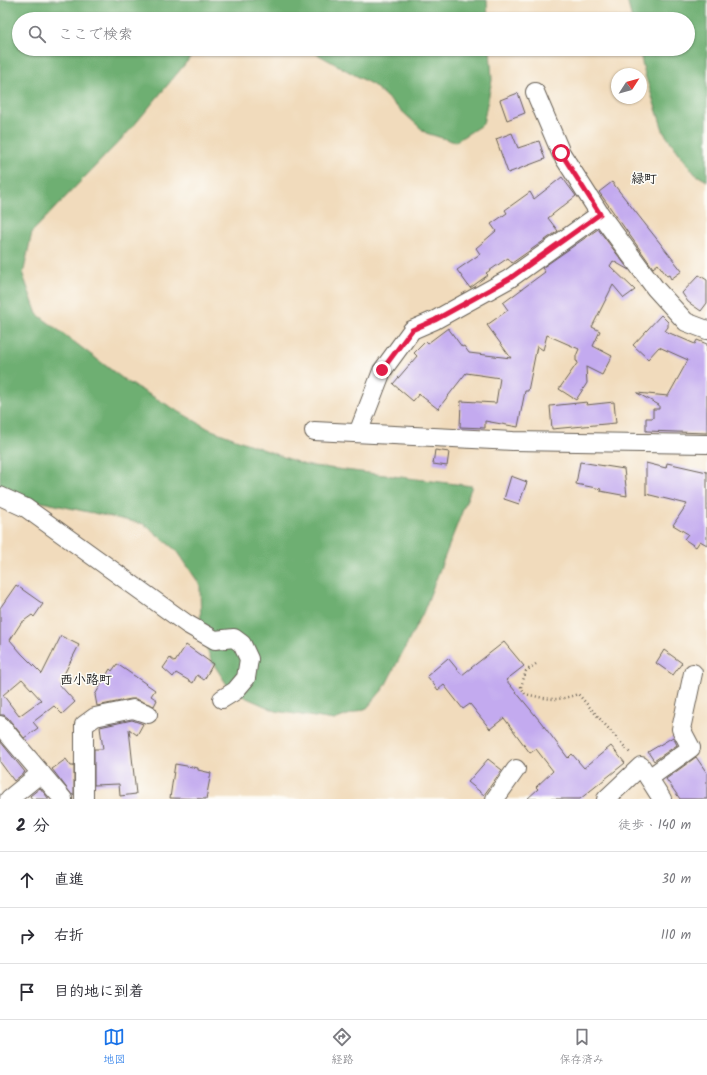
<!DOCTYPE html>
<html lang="ja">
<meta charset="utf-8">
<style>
:root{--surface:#fff;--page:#f7f7f7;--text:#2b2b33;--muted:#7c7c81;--line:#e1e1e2;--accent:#1a73e8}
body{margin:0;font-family:Kalam,"Klee One",sans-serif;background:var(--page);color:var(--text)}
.compass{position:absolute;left:611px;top:68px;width:36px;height:36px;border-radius:50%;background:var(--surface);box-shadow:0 1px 3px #0004;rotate:54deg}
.stop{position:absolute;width:12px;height:12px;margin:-9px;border:3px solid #e11d48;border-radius:50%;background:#fff}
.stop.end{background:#e11d48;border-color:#fff;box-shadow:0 1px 4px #0008}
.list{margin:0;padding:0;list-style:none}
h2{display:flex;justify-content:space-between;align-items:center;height:52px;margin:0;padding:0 16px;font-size:17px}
h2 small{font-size:13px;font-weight:400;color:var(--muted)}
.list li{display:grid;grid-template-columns:26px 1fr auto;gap:12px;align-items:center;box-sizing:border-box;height:56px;padding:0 16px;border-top:1px solid var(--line)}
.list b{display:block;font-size:15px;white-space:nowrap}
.list em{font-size:13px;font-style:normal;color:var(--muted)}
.icon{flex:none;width:22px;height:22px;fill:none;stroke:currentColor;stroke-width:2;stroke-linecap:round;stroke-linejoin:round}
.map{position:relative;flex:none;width:707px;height:799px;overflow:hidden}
.search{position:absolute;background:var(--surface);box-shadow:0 1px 3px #0004;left:12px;right:12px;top:12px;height:44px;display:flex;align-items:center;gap:10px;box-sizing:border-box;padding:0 14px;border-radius:22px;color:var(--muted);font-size:15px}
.sheet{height:220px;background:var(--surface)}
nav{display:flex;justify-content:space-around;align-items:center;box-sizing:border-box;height:56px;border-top:1px solid var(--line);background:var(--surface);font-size:11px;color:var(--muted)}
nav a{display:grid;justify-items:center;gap:2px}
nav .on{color:var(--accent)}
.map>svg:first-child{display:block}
.forest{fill:#6eaf72;stroke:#456647}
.building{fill:#c3aaef;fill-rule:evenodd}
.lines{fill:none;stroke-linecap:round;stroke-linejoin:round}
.minor-casing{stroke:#675f54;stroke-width:20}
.path{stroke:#675f54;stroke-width:2.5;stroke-dasharray:1 3;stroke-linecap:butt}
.minor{stroke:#fff;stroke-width:18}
.route{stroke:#e11d48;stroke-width:5}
.labels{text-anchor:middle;stroke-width:3;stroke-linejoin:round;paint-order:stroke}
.neighbourhood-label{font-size:13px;font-weight:bold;fill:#1c1c1c;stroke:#fdfcf7}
</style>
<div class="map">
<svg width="707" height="799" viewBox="0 0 707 799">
<rect width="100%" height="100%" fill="#fdfcf7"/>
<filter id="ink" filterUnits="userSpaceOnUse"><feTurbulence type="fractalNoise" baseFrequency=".025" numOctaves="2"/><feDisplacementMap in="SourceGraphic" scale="8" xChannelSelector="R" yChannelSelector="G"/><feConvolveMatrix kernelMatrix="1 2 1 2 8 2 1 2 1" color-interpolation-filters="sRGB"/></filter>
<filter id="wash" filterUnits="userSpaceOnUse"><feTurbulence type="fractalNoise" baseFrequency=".012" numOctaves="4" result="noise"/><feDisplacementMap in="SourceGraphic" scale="16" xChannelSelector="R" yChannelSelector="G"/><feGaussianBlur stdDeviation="0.9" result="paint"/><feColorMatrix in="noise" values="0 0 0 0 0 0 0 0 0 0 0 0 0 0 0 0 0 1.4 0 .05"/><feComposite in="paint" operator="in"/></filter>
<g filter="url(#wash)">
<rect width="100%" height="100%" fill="#f1dbbc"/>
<g class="forest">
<polygon points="0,0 487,0 488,19 19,19 19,49 201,49 195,52 131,129 32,232 23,275 37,314 126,381 209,429 305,465 472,486 423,613 384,688 367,708 334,720 276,711 231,691 211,660 201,631 200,585 178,552 144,524 0,493"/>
<polygon points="627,0 707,0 707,181 695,174 664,133 645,75 639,49 688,49 688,19 632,19"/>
<polygon points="308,49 490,49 492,80 483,124 455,142 426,133 373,85"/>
</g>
<g id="blocks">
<g class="building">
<polygon points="518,93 525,113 507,120 500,100"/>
<polygon points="512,133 518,148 539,141 545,159 508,173 496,139"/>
<polygon points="562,177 576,196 548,218 558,231 512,263 508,258 486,273 488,275 470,288 457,270 480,254 476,248 496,231 491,224 507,213 505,210 530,192 534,199"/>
<polygon points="612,182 682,271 671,279 669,275 667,276 658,264 653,268 599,192"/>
<polygon points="598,229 629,270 613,261 610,266 635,290 624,298 613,285 592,327 600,331 593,346 612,356 602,375 586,367 587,383 576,400 559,389 578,362 576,361 576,356 579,349 547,335 543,350 537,346 528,391 525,391 518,427 485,421 485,428 460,427 461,401 496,403 500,378 466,373 438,409 419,394 413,401 393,384 417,356 414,353 426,341 428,343 448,328 462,347 464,346 469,353 511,358 487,325 508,310 503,303 545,272 542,268"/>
<polygon points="699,275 707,280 707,303 701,311 688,302 682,293"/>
<polygon points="661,315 668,322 668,327 665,331 695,344 697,340 707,344 707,433 646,431 646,418 653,418 653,409 659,409 659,405 637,393 668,396 688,360 659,347 648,359 633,345"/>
<polygon points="587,402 586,405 614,402 616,423 552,429 550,406"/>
<polygon points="435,450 449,452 447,466 433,464"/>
<polygon points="580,462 624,469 627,496 600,491 601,489 576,484"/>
<polygon points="646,463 666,468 667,463 707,472 707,545 700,541 696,547 684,539 688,534 673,525 687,504 646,494"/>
<polygon points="511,476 527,482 519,504 504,499"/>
<path d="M16,585L43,604L34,617L32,615L21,623L10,640L22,654L42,674L61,636L79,645L59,684L75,702L62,714L54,706L33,722L38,728L24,738L8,718L4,715H0V608ZM22,679L41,700L19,716L3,695Z"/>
<polygon points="504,642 524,666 506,680 540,721 568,758 572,754 584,768 611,746 625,763 580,799 527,799 538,789 536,787 553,771 536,749 530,753 504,718 490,729 470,704 463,709 444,685 438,690 427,676 448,658 462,675"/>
<polygon points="186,645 213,664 204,680 197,675 193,683 176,673 173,677 163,668 170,658 175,662"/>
<polygon points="664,650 682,663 673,675 656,663"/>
<polygon points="117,664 155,690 151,696 157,700 154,706 136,699 131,699 97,706 95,695 110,669 112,671"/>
<polygon points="132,720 143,724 137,735 129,729 136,794 120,796 119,784 94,785 94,749 103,749 100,727"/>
<polygon points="673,737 677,745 654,761 648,752"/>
<polygon points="0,741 25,772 14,781 0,762"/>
<polygon points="696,757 707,773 707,799 680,799 666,779"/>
<polygon points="66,759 71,766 74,766 74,794 72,795 52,769"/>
<polygon points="488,759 502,770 484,795 468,782"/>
<polygon points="175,764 198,768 198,770 211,773 206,799 170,798"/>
<polygon points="40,788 49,799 32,799 30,796"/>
</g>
</g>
</g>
<g filter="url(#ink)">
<use href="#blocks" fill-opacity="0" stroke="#675f54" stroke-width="1"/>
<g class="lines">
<g class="minor-casing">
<g id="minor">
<polyline points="535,92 561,153 600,214 655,288 686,322 707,330"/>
<polyline points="314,431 513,441 707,444"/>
<polyline points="358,433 382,371 412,330 435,320 509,279 600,214"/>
<polyline points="0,496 26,508 187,624 215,640 234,638 242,644 249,659 246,678 235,691 222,699"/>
<polyline points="0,725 63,799"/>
<polyline points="649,778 691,748 681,729 693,673"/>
<polyline points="9,799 41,773"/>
<polyline points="84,799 84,725 95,717 133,709 148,714"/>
<polyline points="495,799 516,769"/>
<polyline points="606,799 641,766 662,799"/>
</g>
</g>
<path class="path" d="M536,664L526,671L521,687L525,694C548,699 556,702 578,694L630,753"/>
<use href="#minor" class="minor"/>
</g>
</g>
<g class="lines" filter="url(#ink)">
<polyline class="route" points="382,370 412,330 435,320 509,279 600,214 561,153"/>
</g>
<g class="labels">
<g class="neighbourhood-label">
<text x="644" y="183">緑町</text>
<text x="86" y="684">西小路町</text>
</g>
</g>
</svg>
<svg class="compass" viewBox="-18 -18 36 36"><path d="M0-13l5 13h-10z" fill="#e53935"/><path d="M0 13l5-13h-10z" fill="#7c7c81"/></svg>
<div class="stop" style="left:561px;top:153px"></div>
<div class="stop end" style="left:382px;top:370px"></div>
<div class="search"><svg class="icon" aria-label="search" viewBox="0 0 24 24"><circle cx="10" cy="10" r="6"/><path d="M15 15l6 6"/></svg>ここで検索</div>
</div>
<section class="sheet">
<h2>2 分<small>徒歩 · 140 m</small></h2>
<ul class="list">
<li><svg class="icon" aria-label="ahead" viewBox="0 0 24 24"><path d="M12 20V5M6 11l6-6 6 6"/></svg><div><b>直進</b></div><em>30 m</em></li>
<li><svg class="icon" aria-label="right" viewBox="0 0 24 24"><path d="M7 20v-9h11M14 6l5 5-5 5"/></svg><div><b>右折</b></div><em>110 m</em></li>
<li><svg class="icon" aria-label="arrive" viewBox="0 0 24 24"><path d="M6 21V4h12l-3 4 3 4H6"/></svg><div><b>目的地に到着</b></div></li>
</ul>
</section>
<nav>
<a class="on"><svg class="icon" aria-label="map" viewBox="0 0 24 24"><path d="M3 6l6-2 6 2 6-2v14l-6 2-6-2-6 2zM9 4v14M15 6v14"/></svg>地図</a>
<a><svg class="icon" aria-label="directions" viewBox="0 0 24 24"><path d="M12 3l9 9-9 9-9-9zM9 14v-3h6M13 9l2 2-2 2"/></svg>経路</a>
<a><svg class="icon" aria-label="saved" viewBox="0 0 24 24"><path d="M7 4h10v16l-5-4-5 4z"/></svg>保存済み</a>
</nav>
